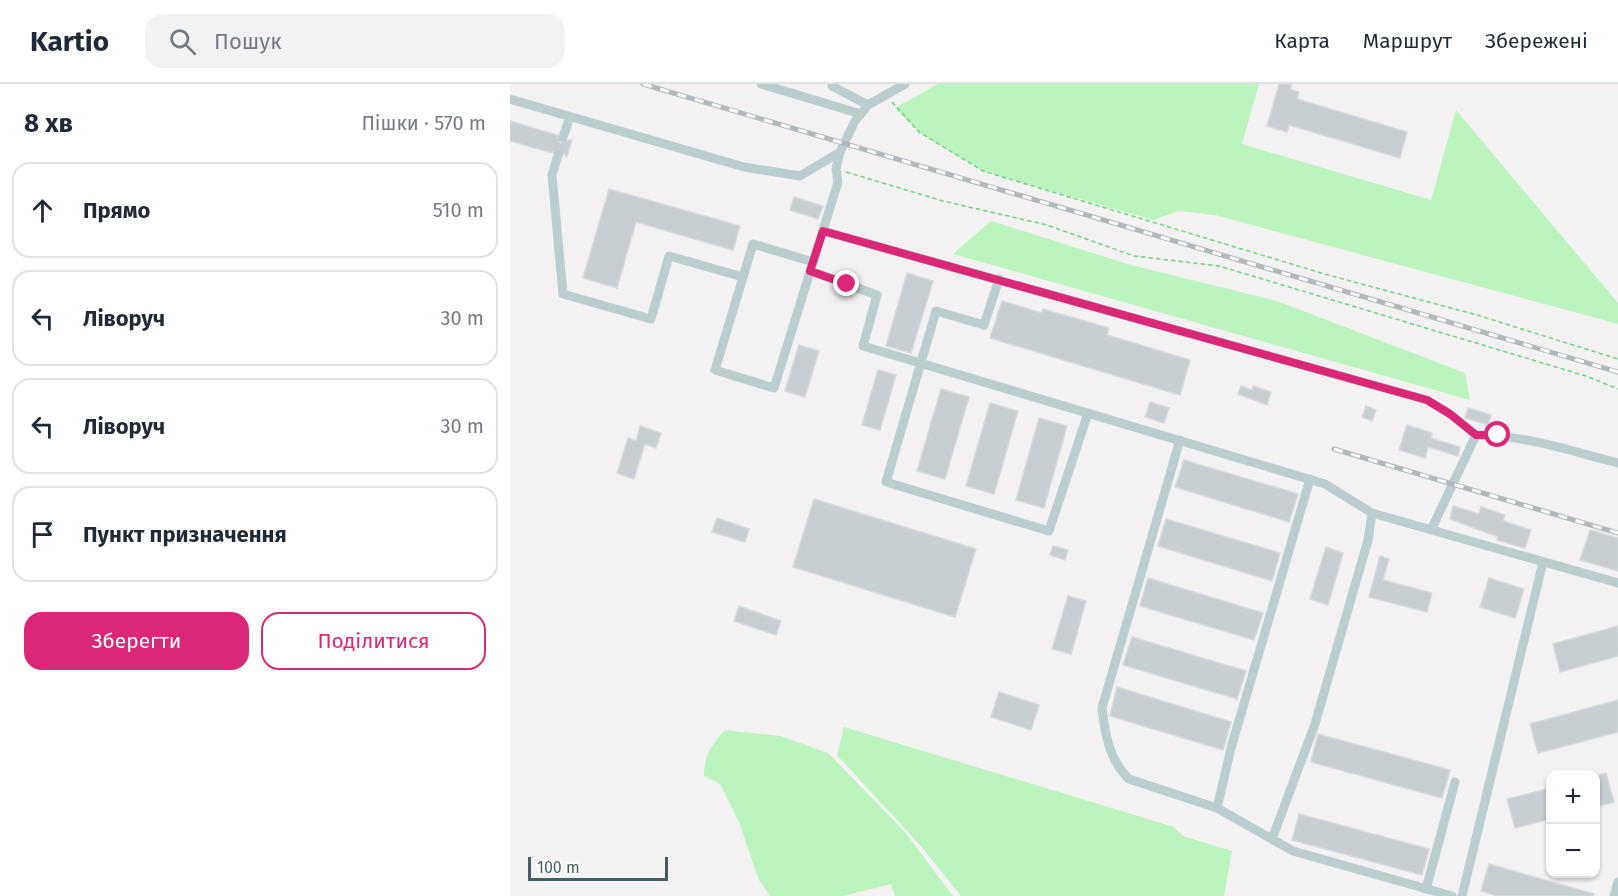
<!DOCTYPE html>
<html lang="uk">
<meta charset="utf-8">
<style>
:root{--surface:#fff;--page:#f2f2f3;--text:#1f2937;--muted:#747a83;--line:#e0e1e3;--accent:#db2777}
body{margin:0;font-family:"Fira Sans",sans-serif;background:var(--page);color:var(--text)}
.controls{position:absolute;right:18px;bottom:18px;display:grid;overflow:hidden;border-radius:12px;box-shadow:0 2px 4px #0004}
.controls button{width:54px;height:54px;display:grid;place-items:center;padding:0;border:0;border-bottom:2px solid var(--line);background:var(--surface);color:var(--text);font:30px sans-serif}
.scale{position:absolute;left:18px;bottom:15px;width:140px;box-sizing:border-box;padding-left:6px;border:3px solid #465d61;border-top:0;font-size:16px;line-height:21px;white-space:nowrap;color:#465d61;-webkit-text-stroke:4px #fff;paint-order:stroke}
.stop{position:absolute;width:18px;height:18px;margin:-14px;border:4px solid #db2777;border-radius:50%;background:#fff}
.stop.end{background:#db2777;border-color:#fff;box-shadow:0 2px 6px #0008}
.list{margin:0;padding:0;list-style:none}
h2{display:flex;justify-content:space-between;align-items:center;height:78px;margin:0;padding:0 24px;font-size:26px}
h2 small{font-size:20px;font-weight:400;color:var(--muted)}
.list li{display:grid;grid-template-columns:39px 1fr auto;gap:18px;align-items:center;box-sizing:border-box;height:96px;margin:0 12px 12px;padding:0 12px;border:2px solid var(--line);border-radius:18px}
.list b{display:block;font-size:22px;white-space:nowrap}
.list em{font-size:20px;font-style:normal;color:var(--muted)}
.actions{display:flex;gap:12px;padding:18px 24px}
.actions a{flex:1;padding:14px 0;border:2px solid var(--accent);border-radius:18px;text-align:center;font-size:21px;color:var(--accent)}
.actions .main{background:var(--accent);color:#fff}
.icon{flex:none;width:33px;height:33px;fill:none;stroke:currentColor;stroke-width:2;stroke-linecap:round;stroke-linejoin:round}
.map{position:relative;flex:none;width:1108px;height:812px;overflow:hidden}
header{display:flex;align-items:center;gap:36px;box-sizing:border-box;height:84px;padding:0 30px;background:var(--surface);border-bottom:2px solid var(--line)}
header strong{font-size:28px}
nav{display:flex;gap:33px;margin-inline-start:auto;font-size:21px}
.search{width:420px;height:54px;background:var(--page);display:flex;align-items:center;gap:15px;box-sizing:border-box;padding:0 21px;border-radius:18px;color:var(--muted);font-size:22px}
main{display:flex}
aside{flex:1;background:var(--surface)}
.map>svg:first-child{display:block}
.green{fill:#bcf4be}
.building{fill:#c7ced1;stroke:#d4dadd;stroke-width:1.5}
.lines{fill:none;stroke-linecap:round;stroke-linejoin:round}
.minor-tunnel{stroke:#c8ccce;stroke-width:9;stroke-dasharray:9 4.5;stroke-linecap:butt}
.path{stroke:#70d67f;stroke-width:1.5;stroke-dasharray:4.5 3;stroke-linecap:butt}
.minor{stroke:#bacdcf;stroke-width:9}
.rail-casing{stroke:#b2b9bc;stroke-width:5}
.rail{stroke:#fff;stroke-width:3;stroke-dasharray:9;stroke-linecap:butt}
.route{stroke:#db2777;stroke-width:8}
</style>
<header>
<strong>Kartio</strong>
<div class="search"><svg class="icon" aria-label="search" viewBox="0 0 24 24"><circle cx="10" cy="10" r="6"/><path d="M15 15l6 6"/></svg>Пошук</div>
<nav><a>Карта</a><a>Маршрут</a><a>Збережені</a></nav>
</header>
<main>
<aside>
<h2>8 хв<small>Пішки · 570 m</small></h2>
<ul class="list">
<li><svg class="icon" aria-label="ahead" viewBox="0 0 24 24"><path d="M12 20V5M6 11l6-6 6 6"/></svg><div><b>Прямо</b></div><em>510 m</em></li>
<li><svg class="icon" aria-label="left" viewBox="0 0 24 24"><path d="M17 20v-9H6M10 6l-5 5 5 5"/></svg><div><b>Ліворуч</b></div><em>30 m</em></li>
<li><svg class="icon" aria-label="left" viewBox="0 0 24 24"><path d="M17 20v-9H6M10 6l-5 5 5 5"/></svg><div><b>Ліворуч</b></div><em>30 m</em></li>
<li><svg class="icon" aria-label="arrive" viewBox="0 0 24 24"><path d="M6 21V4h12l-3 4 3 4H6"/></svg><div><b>Пункт призначення</b></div></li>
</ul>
<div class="actions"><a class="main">Зберегти</a><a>Поділитися</a></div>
</aside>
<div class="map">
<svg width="1108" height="812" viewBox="0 0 1108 812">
<rect width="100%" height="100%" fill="#f3f1f2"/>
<g class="green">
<polygon points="428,0 749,0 732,60 921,116 946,26 1108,219 1108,240 705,131 669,127 643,136 473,87 409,48 385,24"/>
<polygon points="481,137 621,181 767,217 955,289 960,316 443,170"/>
<polygon points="334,643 664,743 673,752 722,767 714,812 451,812 410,761 327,671"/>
<path d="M215,646L270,652L318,669L394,747L443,812H385L381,800L333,812H260L249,796L228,736L210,700L194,692C194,672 202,660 215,646Z"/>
</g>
<g class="building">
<polygon points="769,0 782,0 780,5 789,8 787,15 897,48 890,74 779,41 777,48 757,42"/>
<polygon points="0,37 47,51 48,57 51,59 62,55 57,73 49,64 42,69 0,57"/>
<polygon points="99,105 230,142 223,166 126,138 107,204 73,194"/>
<polygon points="284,113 313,122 308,135 280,126"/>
<polygon points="397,189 423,197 401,269 376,262"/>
<polygon points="492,217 532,229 533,225 599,244 597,251 680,276 670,311 480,254"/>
<polygon points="289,261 309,267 295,313 275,307"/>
<polygon points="368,286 386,291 370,346 352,341"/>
<polygon points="731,302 742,306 743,302 761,308 757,321 728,310"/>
<polygon points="431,305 459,313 435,395 407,387"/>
<polygon points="640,318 659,324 654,339 635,333"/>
<polygon points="480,319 508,327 484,410 456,402"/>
<polygon points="856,322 866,326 862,337 852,333"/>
<polygon points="958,324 981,331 978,341 955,334"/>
<polygon points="529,334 557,342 534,424 506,416"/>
<polygon points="897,341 922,349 921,354 950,363 948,372 918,363 915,374 889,366"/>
<polygon points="130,342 151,349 146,364 135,360 124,395 107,389 118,354 126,357"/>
<polygon points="674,376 788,410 779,438 665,403"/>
<polygon points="304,415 466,465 445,533 283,483"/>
<polygon points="943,422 969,430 971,423 995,431 993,437 1021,446 1015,464 987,456 988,453 940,435"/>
<polygon points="207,434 239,445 235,458 202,448"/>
<polygon points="656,435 770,469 762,497 648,462"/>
<polygon points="1080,446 1108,454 1108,487 1070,476"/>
<polygon points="543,462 558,466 555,476 540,471"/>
<polygon points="816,463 833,469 818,521 800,515"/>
<polygon points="870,472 879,475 873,496 922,509 917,528 859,513"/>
<polygon points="638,494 753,529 744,556 630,522"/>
<polygon points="979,494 1014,505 1005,534 970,523"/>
<polygon points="558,512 576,517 561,570 542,565"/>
<polygon points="229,522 271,537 266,551 224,537"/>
<polygon points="1108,542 1108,572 1050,588 1043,560"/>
<polygon points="622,553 736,587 727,615 613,581"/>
<polygon points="607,603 721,638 713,666 600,632"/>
<polygon points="489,608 529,621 521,646 481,633"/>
<polygon points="1108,616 1108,648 1028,669 1020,640"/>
<polygon points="808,650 940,686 932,714 801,678"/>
<polygon points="1096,689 1104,718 1086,723 1086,692"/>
<polygon points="1041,704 1041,735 1005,744 997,715"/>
<polygon points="789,730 919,765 912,791 782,756"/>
<polygon points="979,780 1084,810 1083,812 988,812 971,807"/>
</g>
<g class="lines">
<polyline class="minor-tunnel" points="48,71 53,53"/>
<g class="path">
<polyline points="382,18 409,48 473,87 818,191 967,231 1108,275"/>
<polyline points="336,88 433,117 537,141 624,172 709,182 1076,292 1108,305"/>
</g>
<g class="minor">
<polyline points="251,0 351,30"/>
<polyline points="322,2 358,21"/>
<polyline points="0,15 234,83 290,92 330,68 345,37 358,21 395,0"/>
<polyline points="53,53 60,33"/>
<polyline points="48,71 42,91 53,210 141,235 159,172 233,193"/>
<path d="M313,147L917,316L940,330L966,351C1014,351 1061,367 1108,379"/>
<polyline points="303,178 243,160 205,286 264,304 328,98 326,85 330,68"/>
<polyline points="300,187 367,211 353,262 815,400 862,429 1108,499"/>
<polyline points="489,195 474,241 426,227 376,398 539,447 578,329"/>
<path d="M670,356L592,624C595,650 599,676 619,695L707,724L783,767L942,812"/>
<polyline points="921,446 966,351"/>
<polyline points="707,724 721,664 800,395"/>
<polyline points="762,755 805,640 858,456 862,429"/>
<polyline points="916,805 945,698"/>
<polyline points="952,812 1033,478"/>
<polyline points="1104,812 1108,798"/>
</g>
<g class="rail-casing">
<g id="rail">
<polyline points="133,0 1108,288"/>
<polyline points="824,365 1108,449"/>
</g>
</g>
<use href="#rail" class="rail"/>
</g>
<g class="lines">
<polyline class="route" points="337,200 300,187 313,147 917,316 940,330 966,351 988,351"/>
</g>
</svg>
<div class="controls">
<button>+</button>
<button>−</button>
</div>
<div class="scale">100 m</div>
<div class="stop" style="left:988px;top:351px"></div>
<div class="stop end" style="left:337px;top:200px"></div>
</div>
</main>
